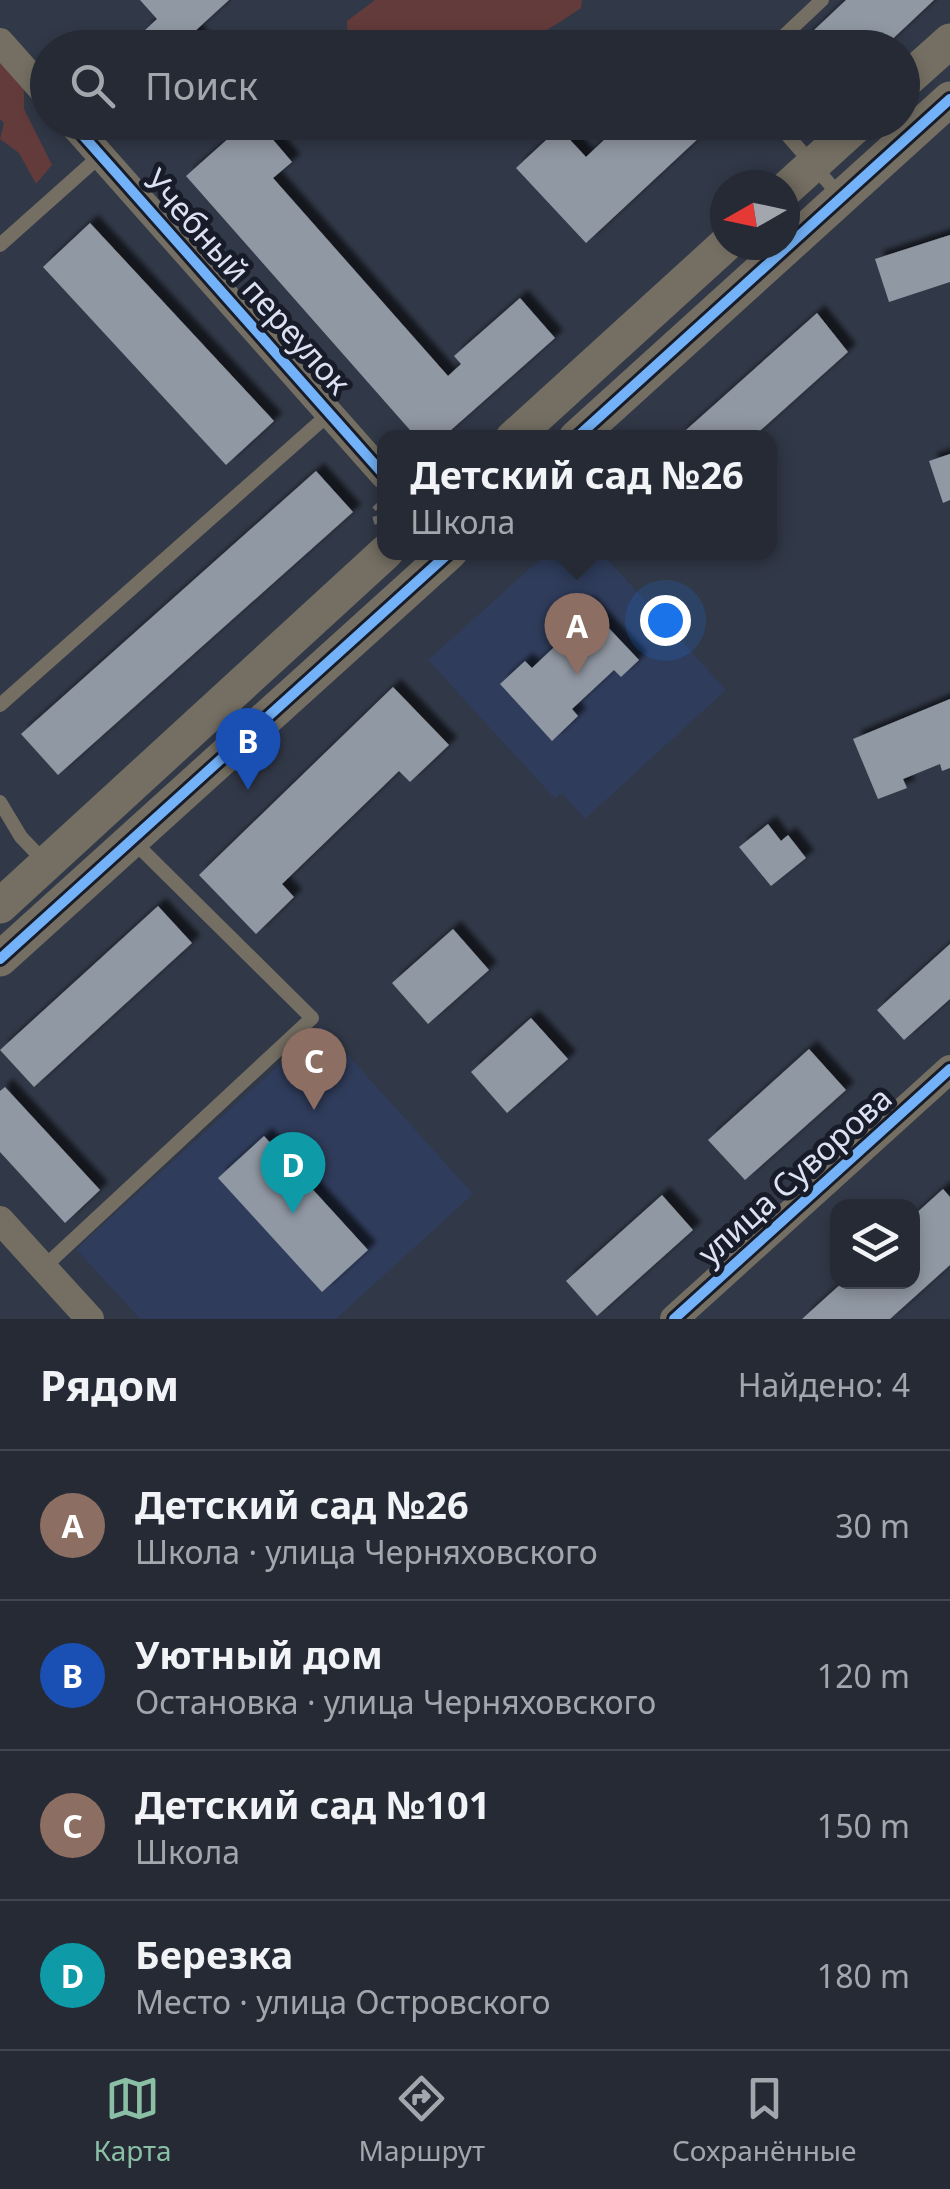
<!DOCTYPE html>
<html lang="ru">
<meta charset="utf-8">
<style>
:root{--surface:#252a35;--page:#313641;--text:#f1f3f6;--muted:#a3a7ad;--line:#424650;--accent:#8abfa5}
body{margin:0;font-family:"Noto Sans",sans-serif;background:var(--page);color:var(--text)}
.controls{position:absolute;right:30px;bottom:30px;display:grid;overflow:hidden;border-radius:20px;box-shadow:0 5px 15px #0003}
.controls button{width:90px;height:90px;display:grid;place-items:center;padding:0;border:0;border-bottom:2px solid var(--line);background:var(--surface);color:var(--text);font:50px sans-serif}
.compass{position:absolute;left:710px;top:170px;width:90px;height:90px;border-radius:50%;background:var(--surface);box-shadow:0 5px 15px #0003;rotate:261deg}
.you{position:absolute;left:665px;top:620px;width:35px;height:35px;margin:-25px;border:8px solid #fff;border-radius:50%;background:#1a73e8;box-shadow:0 0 0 15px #1a73e833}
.badge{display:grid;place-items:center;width:65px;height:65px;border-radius:50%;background:var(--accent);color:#fff;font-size:32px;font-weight:700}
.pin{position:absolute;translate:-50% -82px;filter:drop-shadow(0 2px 5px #0008)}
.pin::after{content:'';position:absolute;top:52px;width:35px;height:30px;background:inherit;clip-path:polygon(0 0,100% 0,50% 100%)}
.popup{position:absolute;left:377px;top:430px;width:400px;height:130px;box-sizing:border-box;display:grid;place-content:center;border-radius:20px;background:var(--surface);filter:drop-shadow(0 2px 8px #0005);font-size:32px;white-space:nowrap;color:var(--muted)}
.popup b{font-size:38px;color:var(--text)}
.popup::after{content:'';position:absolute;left:50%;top:100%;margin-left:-20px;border:20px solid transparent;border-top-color:var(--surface)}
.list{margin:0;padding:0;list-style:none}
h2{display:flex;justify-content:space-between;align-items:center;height:130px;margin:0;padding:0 40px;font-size:42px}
h2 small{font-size:32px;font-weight:400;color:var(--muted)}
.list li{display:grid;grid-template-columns:65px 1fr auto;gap:30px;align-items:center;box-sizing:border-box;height:150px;padding:0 40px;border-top:2px solid var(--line)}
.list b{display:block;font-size:38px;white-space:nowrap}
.list p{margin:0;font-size:32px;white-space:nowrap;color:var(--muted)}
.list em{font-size:32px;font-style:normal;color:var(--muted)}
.icon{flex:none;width:55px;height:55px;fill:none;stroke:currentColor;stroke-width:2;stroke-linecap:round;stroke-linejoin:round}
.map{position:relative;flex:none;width:950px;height:1319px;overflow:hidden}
.search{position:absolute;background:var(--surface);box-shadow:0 5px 15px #0003;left:30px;right:30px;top:30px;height:110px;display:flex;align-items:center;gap:25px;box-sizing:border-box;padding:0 35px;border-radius:55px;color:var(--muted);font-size:38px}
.sheet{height:730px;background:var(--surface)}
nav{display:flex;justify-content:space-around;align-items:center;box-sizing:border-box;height:140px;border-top:2px solid var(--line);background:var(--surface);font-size:28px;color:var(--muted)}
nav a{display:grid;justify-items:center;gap:5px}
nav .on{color:var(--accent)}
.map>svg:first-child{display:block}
.built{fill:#2f3c5b}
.green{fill:#623b3a}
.building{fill:#9098a3;filter:url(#shadow)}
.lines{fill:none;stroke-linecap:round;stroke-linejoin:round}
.path{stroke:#767470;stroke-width:5;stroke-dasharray:8 8;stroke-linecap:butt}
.service{stroke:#756f63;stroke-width:14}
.minor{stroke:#756f63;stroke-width:28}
.tertiary{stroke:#756f63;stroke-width:35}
.cycleway-casing{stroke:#171c28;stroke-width:16}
.cycleway{stroke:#73b2f8;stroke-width:10}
.labels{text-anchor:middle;stroke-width:10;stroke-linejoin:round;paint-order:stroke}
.street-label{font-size:32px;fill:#dbe2f4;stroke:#171c28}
</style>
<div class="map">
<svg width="950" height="1319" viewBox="0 0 950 1319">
<defs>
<filter id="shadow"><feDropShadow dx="8" dy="-8" stdDeviation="2.5" flood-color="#0009"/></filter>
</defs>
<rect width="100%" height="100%" fill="#313847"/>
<g class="built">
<polygon points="547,553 602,553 726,690 585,819 562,793 555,799 428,660"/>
<polygon points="322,1026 473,1194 336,1319 140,1319 76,1249"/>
</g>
<g class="green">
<polygon points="375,0 582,0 581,8 557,24 516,47 352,47 348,42 347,21"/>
<polygon points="0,53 24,81 24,109 52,165 36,184 19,153 0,139 4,123 0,119"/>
</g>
<g class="building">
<polygon points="140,0 229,0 194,32 207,48 156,48 143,32 157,19"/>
<polygon points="846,0 934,0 883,48 795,48"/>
<polygon points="247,122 258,122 292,162 273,178 448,376 461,364 454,356 520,298 555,338 442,438 417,438 186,176"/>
<polygon points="623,122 716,122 586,243 516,168 559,128 586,157"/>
<polygon points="90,223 274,421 226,465 43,267"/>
<polygon points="950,235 950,282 889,302 875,259"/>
<polygon points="817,313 848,352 752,438 677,438"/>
<polygon points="950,454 950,500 943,503 929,461"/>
<polygon points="316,471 353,512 58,775 21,734"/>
<polygon points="586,604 639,660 621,677 614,670 572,709 578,716 552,741 500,684 525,661 532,668 572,630 566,623"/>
<polygon points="393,687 449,745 410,782 399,771 282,884 294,897 256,934 199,875"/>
<polygon points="950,699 950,768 942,771 940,764 903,779 907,788 878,799 853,739"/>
<polygon points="768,824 781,841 788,835 806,858 771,886 739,847"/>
<polygon points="158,906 192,943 34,1087 0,1050"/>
<polygon points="453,929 489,970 428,1024 392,983"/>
<polygon points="950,944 950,999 904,1040 877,1010"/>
<polygon points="531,1018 568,1059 507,1113 471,1072"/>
<polygon points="809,1049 846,1090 745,1180 708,1140"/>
<polygon points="5,1087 100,1190 65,1223 0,1152 0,1091"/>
<polygon points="264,1136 368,1250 322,1292 218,1178"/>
<polygon points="943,1189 950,1197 950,1265 890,1319 802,1319 843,1282 912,1282 912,1217"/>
<polygon points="662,1195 693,1230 597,1316 566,1281"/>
</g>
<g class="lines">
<g class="path">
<polyline points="377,524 373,510 384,500"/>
<polyline points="490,552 492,554"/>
</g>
<g class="service">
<polyline points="771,48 822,0"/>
<polyline points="776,122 840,196"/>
<polyline points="0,245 101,155"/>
<polyline points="0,705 330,413"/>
<polyline points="0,802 21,837 44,861"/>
<polyline points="43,1268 312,1018 133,841"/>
</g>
<g class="minor">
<polyline points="0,42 48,96"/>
<polyline points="71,122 384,475"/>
<polyline points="0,1220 90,1319"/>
<polyline points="674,1319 950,1069"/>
</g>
<g class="tertiary">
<polyline points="902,84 950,41"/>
<polyline points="785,190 860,122"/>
<polyline points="513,438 725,245"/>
<polyline points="576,438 950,99"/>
<polyline points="0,906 386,552"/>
<polyline points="0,959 450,552"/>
</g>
<g class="cycleway-casing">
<g id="cycleway">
<polyline points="71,122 384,475"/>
<polyline points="576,438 950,99"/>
<polyline points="0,959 450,552"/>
<polyline points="674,1319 950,1069"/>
</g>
</g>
<use href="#cycleway" class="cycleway"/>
</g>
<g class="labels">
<g class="street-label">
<text transform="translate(247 282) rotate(48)" y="11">Учебный переулок</text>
<text transform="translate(795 1176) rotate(-42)" y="11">улица Суворова</text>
</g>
</g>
</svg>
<div class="controls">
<button><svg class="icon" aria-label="layers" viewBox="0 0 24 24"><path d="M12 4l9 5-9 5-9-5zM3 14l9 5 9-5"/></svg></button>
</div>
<svg class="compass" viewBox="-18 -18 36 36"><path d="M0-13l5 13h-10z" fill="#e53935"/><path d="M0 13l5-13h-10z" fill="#a3a7ad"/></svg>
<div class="you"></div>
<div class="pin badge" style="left:577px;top:675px;background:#8d6e63">A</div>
<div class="popup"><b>Детский сад №26</b>Школа</div>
<div class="pin badge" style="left:248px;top:790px;background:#1a4fb4">B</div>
<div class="pin badge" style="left:314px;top:1110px;background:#8d6e63">C</div>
<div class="pin badge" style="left:293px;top:1214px;background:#0f9aa8">D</div>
<div class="search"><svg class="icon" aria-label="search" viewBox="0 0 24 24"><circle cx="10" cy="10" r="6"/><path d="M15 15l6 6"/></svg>Поиск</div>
</div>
<section class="sheet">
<h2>Рядом<small>Найдено: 4</small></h2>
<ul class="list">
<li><span class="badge" style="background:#8d6e63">A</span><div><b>Детский сад №26</b><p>Школа · улица Черняховского</p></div><em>30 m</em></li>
<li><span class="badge" style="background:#1a4fb4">B</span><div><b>Уютный дом</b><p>Остановка · улица Черняховского</p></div><em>120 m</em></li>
<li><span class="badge" style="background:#8d6e63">C</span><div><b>Детский сад №101</b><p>Школа</p></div><em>150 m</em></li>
<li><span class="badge" style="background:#0f9aa8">D</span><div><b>Березка</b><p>Место · улица Островского</p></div><em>180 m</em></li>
</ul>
</section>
<nav>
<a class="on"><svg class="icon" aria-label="map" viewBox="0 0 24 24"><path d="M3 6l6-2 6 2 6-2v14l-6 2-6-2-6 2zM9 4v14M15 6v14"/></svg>Карта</a>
<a><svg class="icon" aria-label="directions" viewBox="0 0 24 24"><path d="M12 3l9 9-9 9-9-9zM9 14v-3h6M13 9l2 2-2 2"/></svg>Маршрут</a>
<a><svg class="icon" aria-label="saved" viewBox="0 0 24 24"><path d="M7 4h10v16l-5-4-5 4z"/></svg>Сохранённые</a>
</nav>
